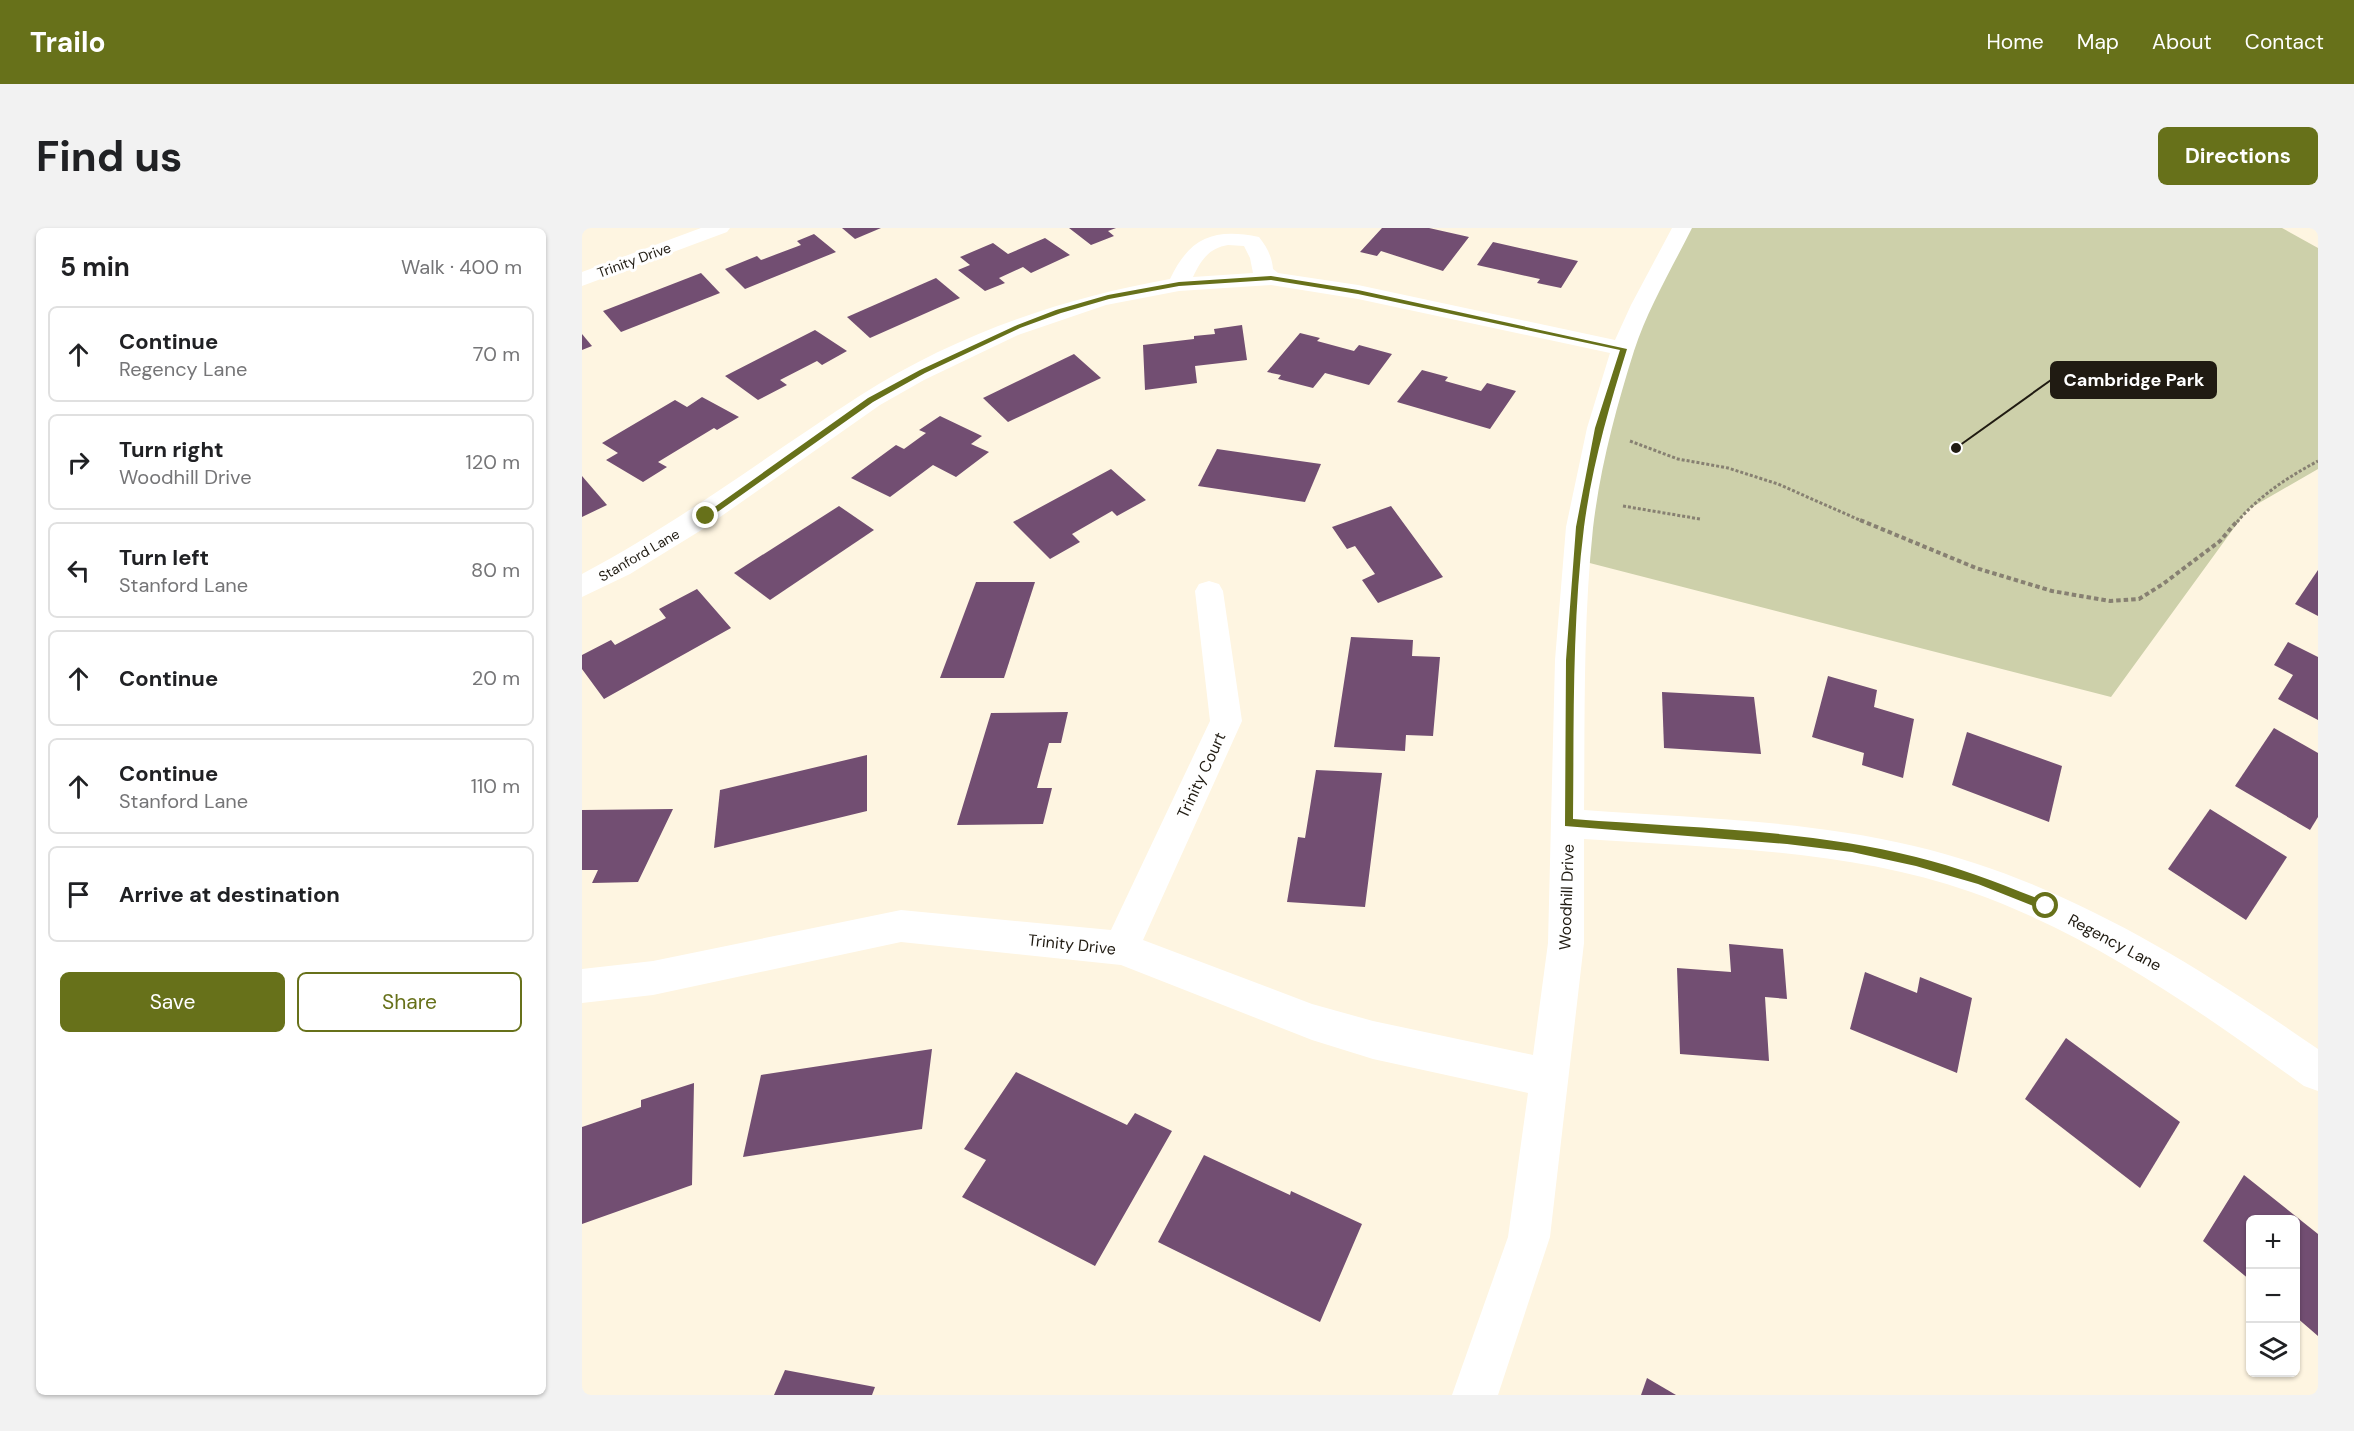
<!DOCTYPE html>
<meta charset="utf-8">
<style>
:root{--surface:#fff;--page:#f2f2f2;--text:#202124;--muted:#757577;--line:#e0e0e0;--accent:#67711a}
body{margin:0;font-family:"DM Sans",sans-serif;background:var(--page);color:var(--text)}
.controls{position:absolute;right:18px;bottom:18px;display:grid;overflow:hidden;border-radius:9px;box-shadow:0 2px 4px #0004}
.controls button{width:54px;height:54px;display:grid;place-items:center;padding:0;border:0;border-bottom:2px solid var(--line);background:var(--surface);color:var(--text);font:30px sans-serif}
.stop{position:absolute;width:18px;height:18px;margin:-14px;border:4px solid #67711a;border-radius:50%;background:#fff}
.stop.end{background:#67711a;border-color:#fff;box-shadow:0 2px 6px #0008}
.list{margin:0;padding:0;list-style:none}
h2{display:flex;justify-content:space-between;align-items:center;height:78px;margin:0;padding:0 24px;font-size:26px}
h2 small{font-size:20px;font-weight:400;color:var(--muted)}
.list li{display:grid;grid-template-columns:39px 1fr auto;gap:18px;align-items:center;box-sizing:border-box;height:96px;margin:0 12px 12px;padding:0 12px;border:2px solid var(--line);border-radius:9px}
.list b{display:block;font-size:22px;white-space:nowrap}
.list p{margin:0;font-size:20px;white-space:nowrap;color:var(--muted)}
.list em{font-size:20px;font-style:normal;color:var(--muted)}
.actions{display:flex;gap:12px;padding:18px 24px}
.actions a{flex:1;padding:14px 0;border:2px solid var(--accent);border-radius:9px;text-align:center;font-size:21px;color:var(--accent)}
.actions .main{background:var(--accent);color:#fff}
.icon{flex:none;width:33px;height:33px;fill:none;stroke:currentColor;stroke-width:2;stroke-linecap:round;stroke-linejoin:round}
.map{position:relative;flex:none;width:1736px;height:1167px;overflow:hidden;border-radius:9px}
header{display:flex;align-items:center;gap:36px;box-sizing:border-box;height:84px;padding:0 30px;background:var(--accent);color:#fff}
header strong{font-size:28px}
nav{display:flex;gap:33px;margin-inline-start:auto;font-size:21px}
.intro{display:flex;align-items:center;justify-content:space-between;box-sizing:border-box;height:144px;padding:0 36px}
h1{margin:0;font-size:42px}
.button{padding:15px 27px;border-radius:9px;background:var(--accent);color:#fff;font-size:21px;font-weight:700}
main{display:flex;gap:36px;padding:0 36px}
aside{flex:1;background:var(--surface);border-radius:9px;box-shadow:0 2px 4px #0004}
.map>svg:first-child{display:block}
.green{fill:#cdd0aa}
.building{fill:#724e72}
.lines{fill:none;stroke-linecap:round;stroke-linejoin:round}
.path-far1{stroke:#878072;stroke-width:3;stroke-dasharray:3 2;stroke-linecap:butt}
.path{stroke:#878072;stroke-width:4;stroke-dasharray:4.5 3;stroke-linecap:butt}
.street{fill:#fff;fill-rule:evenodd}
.route{fill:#67711a}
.labels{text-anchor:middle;stroke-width:6;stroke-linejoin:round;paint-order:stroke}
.far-street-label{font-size:14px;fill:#201b12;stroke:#fff}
.street-label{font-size:16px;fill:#201b12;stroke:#fff}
.leader{fill:none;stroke:#201b12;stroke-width:2}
.callout-dot{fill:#201b12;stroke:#fff;stroke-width:2}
.callout{fill:#201b12;stroke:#201b12;stroke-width:2}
.callout-label{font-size:18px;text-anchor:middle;font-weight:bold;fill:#fff}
</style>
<header>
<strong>Trailo</strong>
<nav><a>Home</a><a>Map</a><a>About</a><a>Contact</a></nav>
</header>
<div class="intro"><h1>Find us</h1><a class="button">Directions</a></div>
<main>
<aside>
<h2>5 min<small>Walk · 400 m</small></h2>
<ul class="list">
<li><svg class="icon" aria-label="ahead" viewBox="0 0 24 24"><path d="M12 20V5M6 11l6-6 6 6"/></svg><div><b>Continue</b><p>Regency Lane</p></div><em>70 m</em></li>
<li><svg class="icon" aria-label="right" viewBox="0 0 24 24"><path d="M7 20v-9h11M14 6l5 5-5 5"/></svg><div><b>Turn right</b><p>Woodhill Drive</p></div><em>120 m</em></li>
<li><svg class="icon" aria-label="left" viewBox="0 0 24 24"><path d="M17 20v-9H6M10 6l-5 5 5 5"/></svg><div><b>Turn left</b><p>Stanford Lane</p></div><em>80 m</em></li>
<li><svg class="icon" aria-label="ahead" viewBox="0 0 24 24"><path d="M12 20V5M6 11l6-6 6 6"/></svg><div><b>Continue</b></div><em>20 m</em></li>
<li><svg class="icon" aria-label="ahead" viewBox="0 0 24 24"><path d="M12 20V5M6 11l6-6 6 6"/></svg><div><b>Continue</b><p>Stanford Lane</p></div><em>110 m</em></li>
<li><svg class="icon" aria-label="arrive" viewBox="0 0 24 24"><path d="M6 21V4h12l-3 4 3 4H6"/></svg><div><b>Arrive at destination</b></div></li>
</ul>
<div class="actions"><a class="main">Save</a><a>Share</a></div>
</aside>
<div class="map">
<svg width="1736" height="1167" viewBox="0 0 1736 1167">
<rect width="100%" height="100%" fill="#fef5e1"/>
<polygon class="green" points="1101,0 1700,0 1736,20 1736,241 1665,282 1529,469 996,332 1017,200"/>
<g class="building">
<polygon points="260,0 299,0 273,11"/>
<polygon points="487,0 534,0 526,3 532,8 509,17"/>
<polygon points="800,0 847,0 887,9 861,43 799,23 795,28 778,24"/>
<polygon points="232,6 254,24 163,61 143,41 175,28 179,32 219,17 215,13"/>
<polygon points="463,10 488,27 449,45 441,39 417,50 423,55 403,63 376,42 388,37 378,29 411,15 426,26"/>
<polygon points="911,14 996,33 979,60 955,55 958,51 895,37"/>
<polygon points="119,45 138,65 39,104 21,83"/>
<polygon points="354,50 378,70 288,110 265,89"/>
<polygon points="660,97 665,132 613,138 615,155 563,162 561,117 612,111 612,108 633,106 632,101"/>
<polygon points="233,102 265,123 240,137 235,133 198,152 205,157 176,172 143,148"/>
<polygon points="718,105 738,110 735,113 772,123 777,117 810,126 787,157 743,145 731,160 696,151 699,147 685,144"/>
<polygon points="0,106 10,118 0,122"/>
<polygon points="492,126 519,150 426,194 401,170"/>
<polygon points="840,142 866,149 863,153 899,163 905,155 934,163 908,201 815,174"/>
<polygon points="120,169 157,189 135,202 132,200 76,234 85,239 61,254 24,232 36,225 20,215 93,172 105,179"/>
<polygon points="358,188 400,208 389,216 407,224 374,249 351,237 308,269 269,250 314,217 322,221 344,205 337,202"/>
<polygon points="635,221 739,236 723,274 616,258"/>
<polygon points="529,241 564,272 535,288 530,283 490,306 498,314 468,331 431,294"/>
<polygon points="0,248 25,277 0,289"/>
<polygon points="257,278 292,302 188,372 152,345"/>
<polygon points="809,278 861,349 796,375 780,352 793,346 773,318 765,321 750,299"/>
<polygon points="1736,342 1736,388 1713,376"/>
<polygon points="394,354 453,354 422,450 358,450"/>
<polygon points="115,361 149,400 22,471 0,441 0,427 29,412 33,417 84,390 77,381"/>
<polygon points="769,409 831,412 830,428 858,429 851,508 824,507 823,523 752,519"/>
<polygon points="1706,414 1736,429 1736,492 1696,471 1711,447 1692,437"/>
<polygon points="1246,448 1295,462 1292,479 1332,491 1321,550 1280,537 1282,525 1230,509"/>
<polygon points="1080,464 1172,469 1179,526 1082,520"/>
<polygon points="486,484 479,515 467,515 455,560 470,560 461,596 375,597 409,485"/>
<polygon points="1692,500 1736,525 1736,589 1728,602 1653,558"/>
<polygon points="1385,504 1480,538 1467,594 1370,557"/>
<polygon points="285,527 285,583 132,620 138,562"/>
<polygon points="734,542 800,545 783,679 705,674 716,609 723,610"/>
<polygon points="91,581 56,654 10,655 16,642 0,642 0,582"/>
<polygon points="1628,581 1705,629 1664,692 1586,641"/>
<polygon points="1147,716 1201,721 1205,771 1183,769 1187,833 1098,826 1095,740 1149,744"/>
<polygon points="1283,744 1335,765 1338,749 1390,770 1375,845 1268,801"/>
<polygon points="1484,810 1598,894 1558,960 1443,871"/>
<polygon points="350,821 340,901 161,929 179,847"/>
<polygon points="434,844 545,897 553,885 590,903 513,1038 380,969 404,932 382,921"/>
<polygon points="112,855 110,957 0,996 0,899 59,879 59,872"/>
<polygon points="622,927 708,967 709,963 780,996 738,1094 576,1014"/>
<polygon points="1662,947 1736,1006 1736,1108 1714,1089 1714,992 1668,992 1668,1052 1621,1013"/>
<polygon points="203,1142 293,1159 290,1167 192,1167"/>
<polygon points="1065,1150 1094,1167 1059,1167"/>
</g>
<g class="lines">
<g class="path-far1">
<polyline points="1048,213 1096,231 1146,240 1196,256 1282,294"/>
<polyline points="1041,278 1118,291"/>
<path d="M1655,294C1677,268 1706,249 1736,233"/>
</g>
<polyline class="path" points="1278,292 1394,340 1470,363 1528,373 1557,371 1581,356 1638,313 1656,292"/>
<g class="street">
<polygon points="119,0 148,0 145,4 0,58 0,44"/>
<path d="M1090,0H1110C1090,40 1066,80 1052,123C1034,180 1018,240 1011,300C1001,394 1003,488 1002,582C1112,590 1224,592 1332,618C1481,653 1611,735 1736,821V863L1722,858C1618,783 1511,707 1389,664C1266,621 1131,620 1002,611V715L968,1009L916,1167H870L926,1009L946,865L791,831L730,812L539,737L319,714L71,767L0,775V741L71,733L319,682L529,702L628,493L613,363L617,356L627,353L637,356L641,363L660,493L561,712L730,776L791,793L951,827L966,715L973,432L984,299L1005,200L1028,125L776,71L689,57L597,63L524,77L436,107L342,152L298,177L121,301L48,346L0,369V346C98,294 186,227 279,167C373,107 480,70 588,51C608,9 632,0 677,9C685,19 690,29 691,41L696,45L776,57L1033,112L1049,77ZM646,17L662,18L668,30L671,45L611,49C619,32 627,20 646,17Z"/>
</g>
</g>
<path class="route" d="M689,48L776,62L1045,121C1027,179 1010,238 1002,299C990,394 992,495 991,591C1105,600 1223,601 1334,629C1380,640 1424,658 1467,675V681L1464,683L1396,656L1334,638L1270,624L1205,616L983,598L984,432L994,299L1013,200L1038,122L776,66L689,52L597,58L527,71L479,85L438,100L343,145L291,174L127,290L120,288L286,170L338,142L433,98L474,82L526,67L597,54Z"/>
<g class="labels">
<g class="far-street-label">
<text transform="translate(52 32) rotate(-20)" y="5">Trinity Drive</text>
<text transform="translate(57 327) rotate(-30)" y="5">Stanford Lane</text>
</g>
<g class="street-label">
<text transform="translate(619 547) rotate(-65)" y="6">Trinity Court</text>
<text transform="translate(984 669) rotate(-88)" y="6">Woodhill Drive</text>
<text transform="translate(1533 714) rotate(28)" y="6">Regency Lane</text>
<text transform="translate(490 716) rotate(6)" y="6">Trinity Drive</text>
</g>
</g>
<path class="leader" d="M1374 220L1469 152"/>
<circle class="callout-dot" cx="1374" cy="220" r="6"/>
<rect class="callout" x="1469" y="134" width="165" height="36" rx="6"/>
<g class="callout-label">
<text x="1552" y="158">Cambridge Park</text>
</g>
</svg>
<div class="controls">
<button>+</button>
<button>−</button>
<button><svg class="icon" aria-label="layers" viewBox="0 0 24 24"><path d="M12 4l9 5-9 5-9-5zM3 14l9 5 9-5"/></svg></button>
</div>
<div class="stop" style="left:1464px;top:678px"></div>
<div class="stop end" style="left:124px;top:288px"></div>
</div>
</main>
